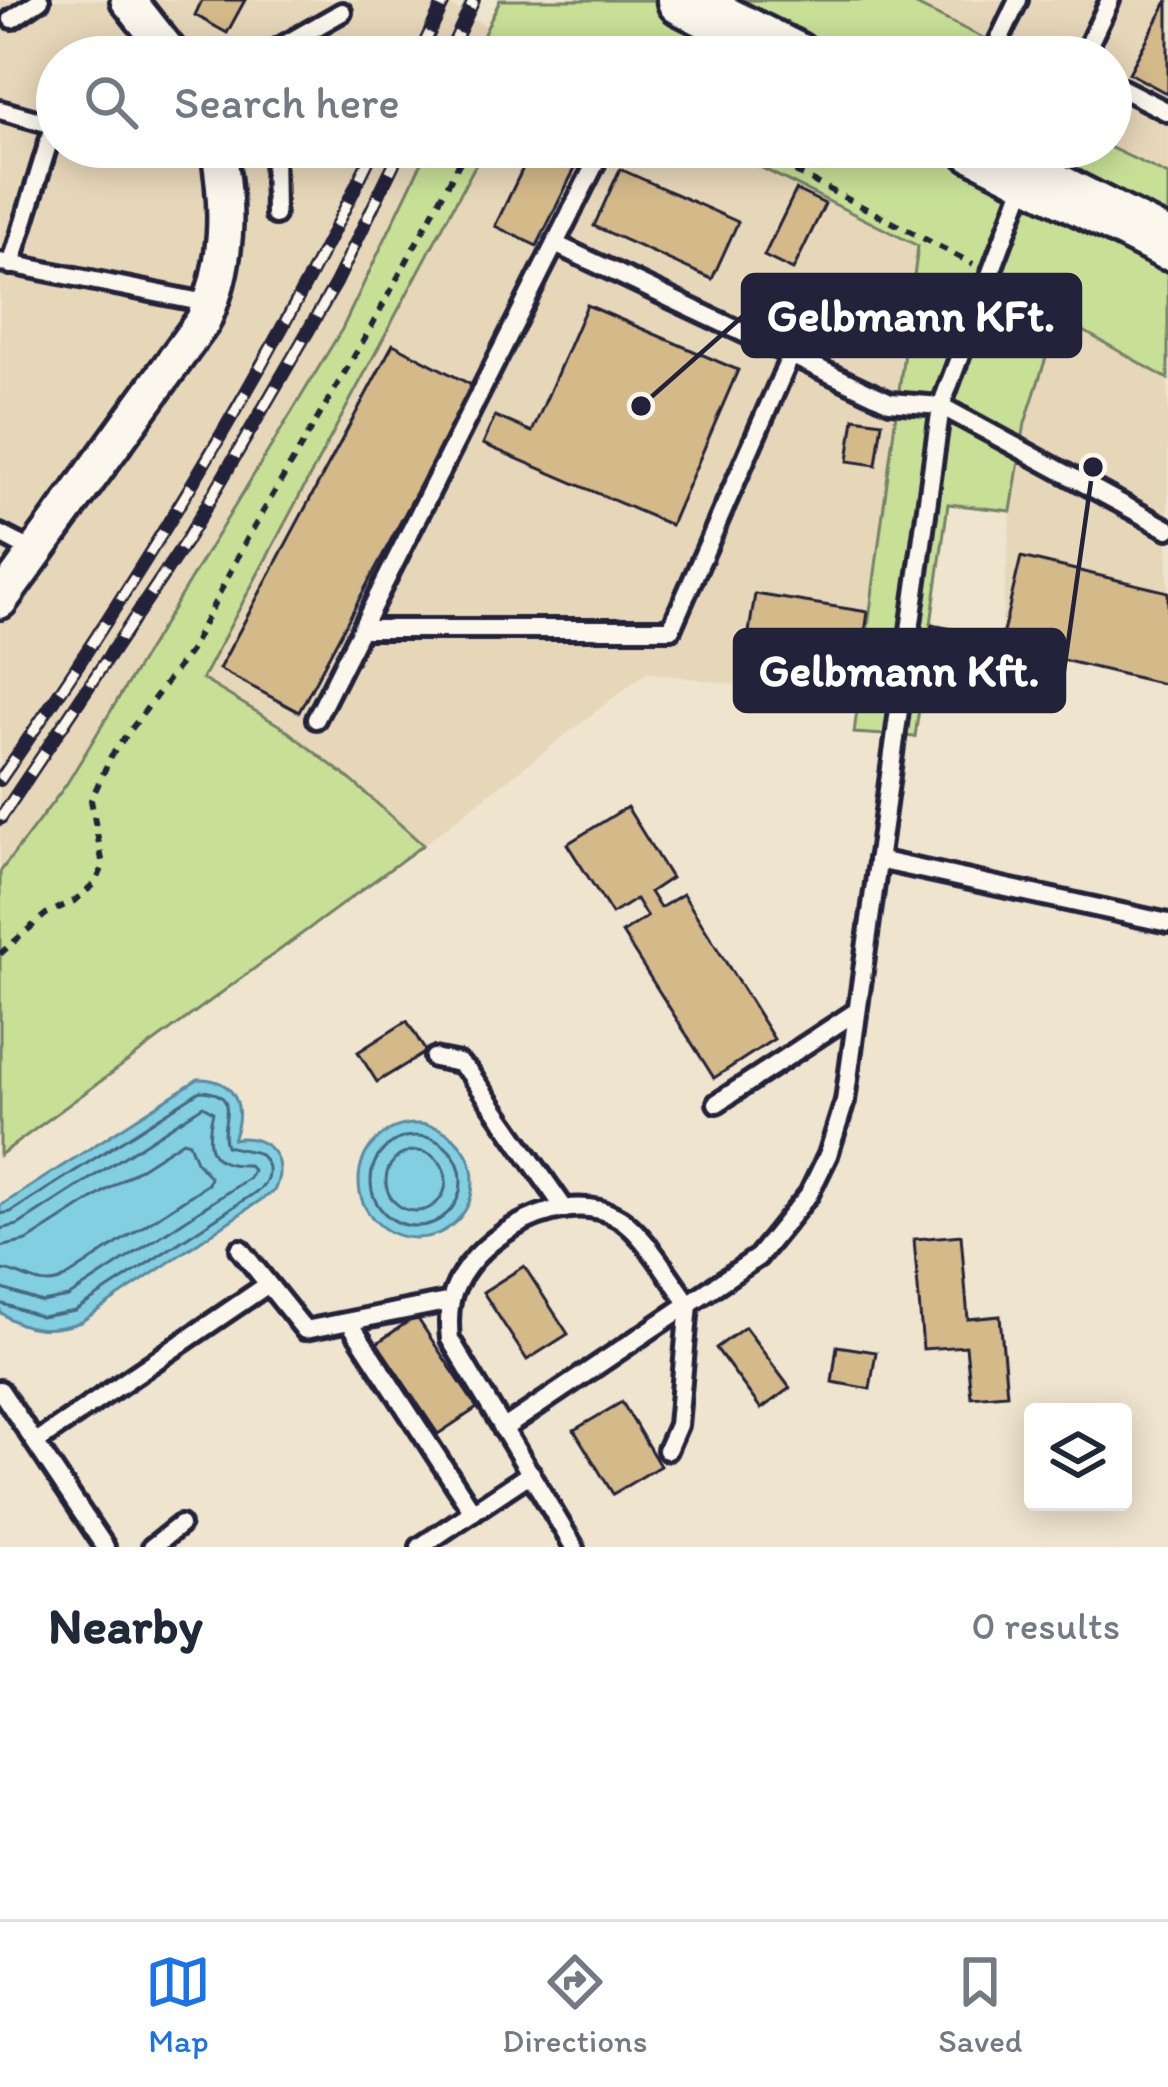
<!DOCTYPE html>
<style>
:root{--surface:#fff;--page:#f6f6f7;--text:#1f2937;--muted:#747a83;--line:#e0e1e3;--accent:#1a73e8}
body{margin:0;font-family:Itim,sans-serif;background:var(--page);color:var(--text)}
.controls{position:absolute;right:36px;bottom:36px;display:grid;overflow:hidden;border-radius:12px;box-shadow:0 6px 30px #0003}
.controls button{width:108px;height:108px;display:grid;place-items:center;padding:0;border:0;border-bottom:3px solid var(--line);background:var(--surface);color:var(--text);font:60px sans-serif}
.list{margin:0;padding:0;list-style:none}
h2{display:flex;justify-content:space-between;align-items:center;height:156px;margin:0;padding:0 48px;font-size:51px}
h2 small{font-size:39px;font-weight:400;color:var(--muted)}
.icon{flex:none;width:66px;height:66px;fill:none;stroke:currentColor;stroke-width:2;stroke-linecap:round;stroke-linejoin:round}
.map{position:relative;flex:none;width:1168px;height:1547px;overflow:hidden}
.search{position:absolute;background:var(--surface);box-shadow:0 6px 30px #0003;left:36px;right:36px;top:36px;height:132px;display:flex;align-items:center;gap:30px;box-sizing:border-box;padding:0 42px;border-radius:66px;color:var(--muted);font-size:45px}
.sheet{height:372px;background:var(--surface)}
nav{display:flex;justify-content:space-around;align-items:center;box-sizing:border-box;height:168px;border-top:3px solid var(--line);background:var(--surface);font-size:33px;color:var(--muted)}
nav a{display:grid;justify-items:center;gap:6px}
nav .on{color:var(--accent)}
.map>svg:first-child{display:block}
.built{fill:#e7d7b9}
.green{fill:#c7e096;stroke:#748168;stroke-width:3}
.water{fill:#82cfe2;stroke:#5c8a9f;stroke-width:3}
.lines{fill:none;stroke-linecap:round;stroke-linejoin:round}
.shore{stroke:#48677e;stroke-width:3}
.building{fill:#d4b989;stroke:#22223b;stroke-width:3}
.service-casing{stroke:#22223b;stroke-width:26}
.minor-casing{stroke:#22223b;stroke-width:42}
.secondary-casing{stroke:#22223b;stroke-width:57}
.path{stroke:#22223b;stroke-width:6;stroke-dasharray:9 9;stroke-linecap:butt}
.service{stroke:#fbf7ec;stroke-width:16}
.minor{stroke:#fbf7ec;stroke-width:33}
.secondary{stroke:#fbf7ec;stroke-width:48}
.rail-casing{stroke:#22223b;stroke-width:14}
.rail{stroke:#fbf7ec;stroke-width:9;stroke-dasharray:27;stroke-linecap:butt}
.leader{fill:none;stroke:#22223b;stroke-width:4.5}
.callout-dot{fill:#22223b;stroke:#fbf7ec;stroke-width:4.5}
.callout{fill:#22223b;stroke:#22223b;stroke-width:4.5}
.callout-label{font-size:45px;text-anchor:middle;font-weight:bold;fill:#fff}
</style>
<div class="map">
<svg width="1168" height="1547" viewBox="0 0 1168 1547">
<rect width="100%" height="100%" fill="#efe4ce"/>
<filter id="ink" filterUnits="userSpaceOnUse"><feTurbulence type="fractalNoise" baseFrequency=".00833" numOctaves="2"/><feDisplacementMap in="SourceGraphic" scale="24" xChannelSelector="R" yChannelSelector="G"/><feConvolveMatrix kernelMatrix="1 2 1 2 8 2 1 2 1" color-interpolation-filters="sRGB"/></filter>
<g filter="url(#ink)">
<g class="built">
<polygon points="0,0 441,0 487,27 473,57 57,57 57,147 429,147 342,329 66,785 0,872"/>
<polygon points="906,0 1168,0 1168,175 1109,147 1111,57 1022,57"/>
<polygon points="485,147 720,147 918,246 857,702 647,672 423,845 353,781 282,727 202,680"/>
<polygon points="1060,316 1168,379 1168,685 1000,645 1011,511 1025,423"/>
</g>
<g class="green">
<polygon points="500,0 906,0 1022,57 473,57"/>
<polygon points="429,147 485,147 202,679 282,727 352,781 423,845 0,1155 0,872 66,785 342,329"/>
<polygon points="720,147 1109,147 1168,175 1168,379 1059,317 1025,423 1011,511 948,504 915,737 854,733 918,246"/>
</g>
<g class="water">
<path d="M198,1079C236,1078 246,1108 233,1139C266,1133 290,1158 274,1191L81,1322C51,1332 25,1332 0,1312V1206Z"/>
<circle cx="416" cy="1181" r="57"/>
</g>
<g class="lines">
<g class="shore">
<circle cx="416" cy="1181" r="45"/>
<circle cx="416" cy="1181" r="30"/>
<path d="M0,1214L11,1212L200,1091C245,1093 217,1123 226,1146L258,1153C272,1164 271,1178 259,1190L75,1311L41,1317L0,1303"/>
<path d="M0,1229L18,1225L203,1106L213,1112C205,1145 207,1167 248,1165L253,1170L249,1178L68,1297L42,1302L0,1288"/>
<path d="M0,1247L27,1241L183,1141L189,1143L196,1161L210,1177L208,1184L60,1281C38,1289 22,1271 0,1270"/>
</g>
</g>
<g class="building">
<polygon points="202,0 245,0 227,33 195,15"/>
<polygon points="1168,0 1168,94 1129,73"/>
<polygon points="533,147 547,147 578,162 537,246 495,226"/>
<polygon points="620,169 738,222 712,279 594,226"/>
<polygon points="796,190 825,204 793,270 764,256"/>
<polygon points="587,305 738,370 671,525 483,444 495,416 532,432"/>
<polygon points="393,344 473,386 299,712 219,669"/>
<polygon points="854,418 882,422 876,465 848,461"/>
<polygon points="1021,557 1168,592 1168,685 1000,645"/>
<polygon points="755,594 868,612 855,701 741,683"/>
<polygon points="932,625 957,630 951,665 925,660"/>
<polygon points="627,807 671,878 650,892 660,908 683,894 774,1039 714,1078 622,933 647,917 636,899 612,914 567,844"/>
<polygon points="407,1021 426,1052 377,1082 358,1052"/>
<polygon points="961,1235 968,1319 1000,1316 1007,1394 971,1397 966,1346 923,1349 914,1239"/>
<polygon points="524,1266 568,1334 527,1360 483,1292"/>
<polygon points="416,1316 477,1408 438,1434 377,1343"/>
<polygon points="745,1327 790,1388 761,1409 716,1348"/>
<polygon points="837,1346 876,1352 870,1389 832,1382"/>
<polygon points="622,1402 660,1466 613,1494 574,1430"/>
</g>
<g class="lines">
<g class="service-casing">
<g id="service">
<polyline points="12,19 40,0"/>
<polyline points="263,57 342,12"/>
<polyline points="991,57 1018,0"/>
<polyline points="1083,57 1110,0"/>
<polyline points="1111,83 1168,112"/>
<polyline points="0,110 54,125 11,265"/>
<polyline points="274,147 275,215"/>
<polyline points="555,244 890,402 941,406 1168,529"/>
<polyline points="0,262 211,304"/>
<polyline points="0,534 35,552"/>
<polyline points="362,629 671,629 791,355"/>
<polyline points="316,719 595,164"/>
<polyline points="878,860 1168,923"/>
<polyline points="434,1058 459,1063 469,1072 565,1209"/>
<polyline points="717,1103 857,1011"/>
<polyline points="240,1249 305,1330 451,1301"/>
<polyline points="350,1323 473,1512"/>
<polyline points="0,1390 105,1547"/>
<polyline points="503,1429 758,1257 809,1194 828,1155 845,1101 941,406 1026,179"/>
<polyline points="36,1442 267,1285"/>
<polyline points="152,1547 180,1525"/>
<polyline points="420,1547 531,1473"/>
<path d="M574,1547L450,1339C448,1321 448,1301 457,1284C481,1234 564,1187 617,1217C642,1230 671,1280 689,1304L678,1425L667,1450"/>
</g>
</g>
<g class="minor-casing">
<g id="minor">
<polyline points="128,0 173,57"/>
<path d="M0,601L203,321C229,264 229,207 218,147"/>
</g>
</g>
<g class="secondary-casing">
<g id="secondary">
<polyline points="682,0 795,57"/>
<polyline points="974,147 1168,245"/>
</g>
</g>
<g class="path">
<polyline points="830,46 852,57"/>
<polyline points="526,57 540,51 574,57"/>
<polyline points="747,147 973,264"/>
<polyline points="0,954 46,914 74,901 96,883 103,866 91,800 111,756 190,651 247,539 369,331 468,147"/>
</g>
<use href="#service" class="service"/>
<use href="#minor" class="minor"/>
<use href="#secondary" class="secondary"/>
<g class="rail-casing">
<g id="rail">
<polyline points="418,57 445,0"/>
<polyline points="447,57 474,0"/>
<path d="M0,780C140,578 269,368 375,147"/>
<polyline points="0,819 186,541 336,283 402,147"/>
</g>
</g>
<use href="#rail" class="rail"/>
</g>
</g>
<path class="leader" d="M641 406L743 316M1093 467L1064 671"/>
<g class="callout-dot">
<circle cx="641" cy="406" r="12"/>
<circle cx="1093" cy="467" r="12"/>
</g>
<g class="callout">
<rect x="743" y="275" width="337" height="81" rx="12"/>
<rect x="735" y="630" width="329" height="81" rx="12"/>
</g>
<g class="callout-label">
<text x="911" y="331">Gelbmann KFt.</text>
<text x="899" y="686">Gelbmann Kft.</text>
</g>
</svg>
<div class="controls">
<button><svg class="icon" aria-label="layers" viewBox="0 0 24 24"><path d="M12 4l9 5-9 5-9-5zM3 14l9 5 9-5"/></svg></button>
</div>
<div class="search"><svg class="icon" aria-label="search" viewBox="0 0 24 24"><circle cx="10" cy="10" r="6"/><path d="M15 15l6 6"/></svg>Search here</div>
</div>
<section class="sheet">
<h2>Nearby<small>0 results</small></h2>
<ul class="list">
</ul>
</section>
<nav>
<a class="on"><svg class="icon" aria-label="map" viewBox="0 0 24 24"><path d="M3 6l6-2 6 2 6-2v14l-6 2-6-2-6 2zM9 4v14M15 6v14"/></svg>Map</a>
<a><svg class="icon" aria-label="directions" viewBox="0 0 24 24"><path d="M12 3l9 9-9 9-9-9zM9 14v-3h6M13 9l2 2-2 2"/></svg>Directions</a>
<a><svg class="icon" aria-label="saved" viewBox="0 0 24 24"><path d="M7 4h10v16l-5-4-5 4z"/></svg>Saved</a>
</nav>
